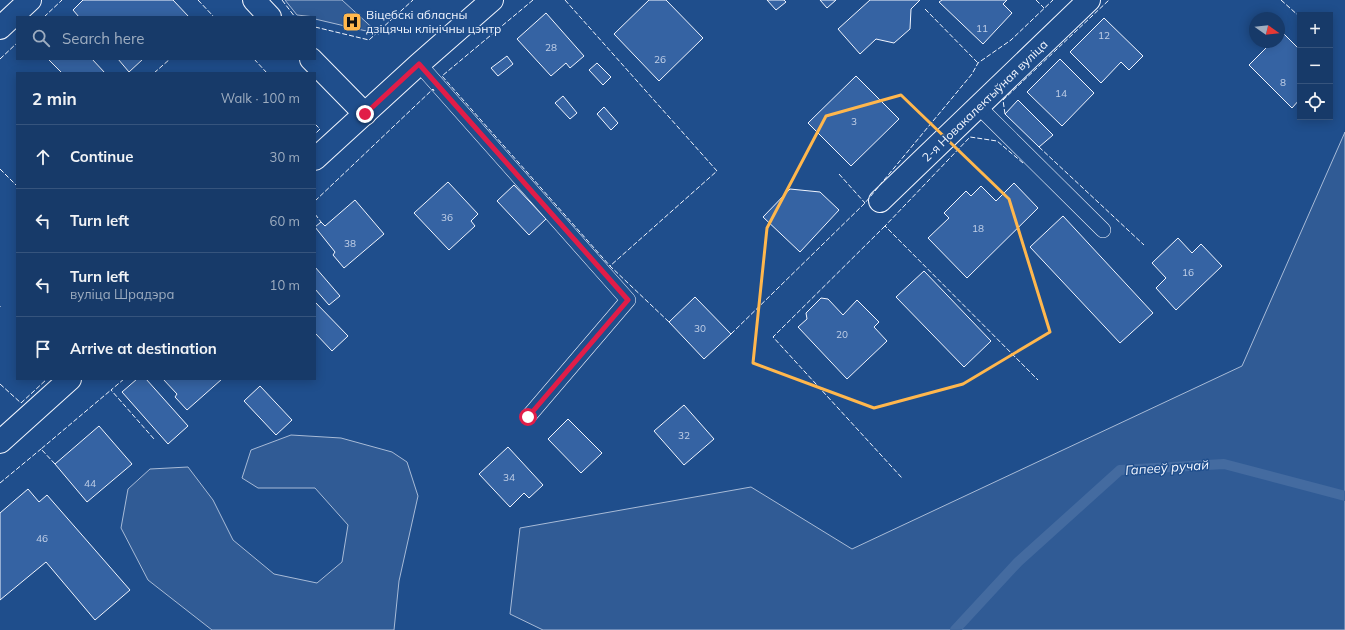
<!DOCTYPE html>
<meta charset="utf-8">
<style>
:root{--surface:#173a69;--page:#244571;--text:#f1f3f6;--muted:#9eadc0;--line:#36547d}
body{margin:0;font-family:Mulish,sans-serif;background:var(--page);color:var(--text)}
.controls{position:absolute;right:12px;top:12px;display:grid;overflow:hidden;border-radius:0px;box-shadow:0 2px 10px #0003}
.controls button{width:36px;height:36px;display:grid;place-items:center;padding:0;border:0;border-bottom:1px solid var(--line);background:var(--surface);color:var(--text);font:20px sans-serif}
.compass{position:absolute;left:1249px;top:12px;width:36px;height:36px;border-radius:50%;background:var(--surface);box-shadow:0 2px 10px #0003;rotate:104deg}
.stop{position:absolute;width:12px;height:12px;margin:-9px;border:3px solid #e11d48;border-radius:50%;background:#fff}
.stop.end{background:#e11d48;border-color:#fff;box-shadow:0 1px 4px #0008}
.list{margin:0;padding:0;list-style:none}
h2{display:flex;justify-content:space-between;align-items:center;height:52px;margin:0;padding:0 16px;font-size:17px}
h2 small{font-size:13px;font-weight:400;color:var(--muted)}
.list li{display:grid;grid-template-columns:26px 1fr auto;gap:12px;align-items:center;box-sizing:border-box;height:64px;padding:0 16px;border-top:1px solid var(--line)}
.list b{display:block;font-size:15px;white-space:nowrap}
.list p{margin:0;font-size:13px;white-space:nowrap;color:var(--muted)}
.list em{font-size:13px;font-style:normal;color:var(--muted)}
.icon{flex:none;width:22px;height:22px;fill:none;stroke:currentColor;stroke-width:2;stroke-linecap:round;stroke-linejoin:round}
.map{position:relative;flex:none;width:1345px;height:630px;overflow:hidden}
.search{position:absolute;background:var(--surface);box-shadow:0 2px 10px #0003;left:16px;top:16px;width:300px;height:44px;display:flex;align-items:center;gap:10px;box-sizing:border-box;padding:0 14px;border-radius:0px;color:var(--muted);font-size:15px}
.panel{position:absolute;background:var(--surface);box-shadow:0 2px 10px #0003;left:16px;top:72px;width:300px;height:308px;border-radius:0px}
.map>svg:first-child{display:block}
.built{fill:#305b95;stroke:#a8bbd7}
.lines{fill:none;stroke-linecap:round;stroke-linejoin:round}
.stream{stroke:#446ba0;stroke-width:10}
.building{fill:#3563a3;stroke:#f2f6ff}
.service-casing{stroke:#f2f6ff;stroke-width:16}
.minor-casing{stroke:#f2f6ff;stroke-width:24}
.service{stroke:#1f4e8c;stroke-width:15}
.minor{stroke:#1f4e8c;stroke-width:22}
.fence{stroke:#f2f6ff;stroke-width:1;stroke-dasharray:5 2;stroke-linecap:butt}
.route{stroke:#e11d48;stroke-width:5}
.marked{fill:none;stroke:#ffb74d;stroke-width:3;stroke-linejoin:round}
.labels{text-anchor:middle;stroke-width:3;stroke-linejoin:round;paint-order:stroke}
.number-label{font-size:10px;fill:#c3d1e8}
.poi-label{font-size:12px;fill:#f2f6ff;stroke:#1f4e8c;text-anchor:start}
.street-label{font-size:12px;fill:#f2f6ff;stroke:#1f4e8c}
.water-label{font-size:13px;font-style:italic;fill:#f2f6ff;stroke:#1f4e8c}
</style>
<div class="map">
<svg width="1345" height="630" viewBox="0 0 1345 630">
<rect width="100%" height="100%" fill="#1f4e8c"/>
<g class="built">
<polygon points="285,0 342,0 379,34 315,19 315,17 297,15"/>
<polygon points="1345,132 1345,630 543,630 510,614 520,528 751,487 852,549 1242,366"/>
<polygon points="291,435 341,438 392,452 407,462 418,496 399,581 394,630 212,630 148,580 121,528 128,489 150,469 188,467 213,500 233,540 274,574 317,583 342,562 348,525 315,488 258,488 242,478 251,450"/>
</g>
<g class="lines">
<polyline class="stream" points="955,630 1018,562 1120,470 1224,464 1345,496"/>
</g>
<g class="building">
<polygon points="83,0 173,0 189,17 79,17 73,10"/>
<polygon points="649,0 666,0 703,38 659,81 614,34"/>
<polygon points="767,0 784,0 786,2 776,10"/>
<polygon points="820,0 836,0 827,8"/>
<polygon points="870,0 920,0 911,9 910,29 894,43 876,39 860,54 838,29"/>
<polygon points="942,0 1007,0 1003,4 1012,13 983,44 939,2"/>
<polygon points="546,13 584,56 570,68 566,63 551,76 517,39"/>
<polygon points="1104,18 1143,56 1129,70 1121,62 1101,83 1070,52"/>
<polygon points="1282,32 1300,50 1300,99 1292,108 1249,65 1272,42 1279,42 1279,35"/>
<polygon points="507,56 513,64 498,76 491,68"/>
<polygon points="48,59 92,59 105,73 62,73"/>
<polygon points="118,59 143,59 129,72"/>
<polygon points="1060,59 1094,93 1062,126 1027,92"/>
<polygon points="597,63 611,77 603,85 589,70"/>
<polygon points="856,76 899,119 851,166 808,123"/>
<polygon points="563,96 577,113 570,119 555,103"/>
<polygon points="1018,100 1053,135 1039,147 1005,114"/>
<polygon points="604,107 618,123 611,130 597,114"/>
<polygon points="448,182 478,214 471,221 475,226 449,250 414,213"/>
<polygon points="1014,183 1038,208 967,278 928,238 949,218 944,213 966,191 971,196 981,186 996,201"/>
<polygon points="514,185 546,219 529,235 497,201"/>
<polygon points="790,189 820,192 839,210 800,252 763,217"/>
<polygon points="355,200 384,234 344,268 333,255 335,252 315,227 321,222 325,226"/>
<polygon points="1063,216 1153,313 1120,343 1030,247"/>
<polygon points="1178,238 1192,253 1201,244 1222,266 1176,310 1156,288 1166,278 1152,263"/>
<polygon points="315,267 340,296 329,305 315,289"/>
<polygon points="924,271 991,341 964,367 896,297"/>
<polygon points="695,297 731,334 704,359 669,322"/>
<polygon points="821,298 828,299 843,315 857,300 879,322 874,327 887,341 847,379 798,327 807,319 806,313"/>
<polygon points="315,302 348,336 332,351 315,333"/>
<polygon points="137,379 146,379 188,426 168,444 122,392"/>
<polygon points="163,379 222,379 187,410 175,397 177,394"/>
<polygon points="260,386 292,420 276,435 244,401"/>
<polygon points="684,405 714,439 684,465 654,431"/>
<polygon points="568,419 602,453 581,473 548,439"/>
<polygon points="99,426 132,464 87,502 55,464"/>
<polygon points="508,447 543,485 529,498 524,493 510,507 479,474"/>
<polygon points="28,489 39,502 47,495 130,590 95,620 46,562 0,600 0,513"/>
</g>
<g class="lines">
<g class="service-casing">
<g id="service">
<polyline points="419,64 628,300 528,417"/>
<polyline points="979,107 1103,230"/>
</g>
</g>
<g class="minor-casing">
<g id="minor">
<polyline points="254,0 270,17"/>
<polyline points="0,28 30,0"/>
<polyline points="311,59 365,114"/>
<polyline points="315,159 419,64 492,0"/>
<polyline points="880,201 1089,0"/>
<polyline points="0,442 70,379"/>
</g>
</g>
<use href="#service" class="service"/>
<use href="#minor" class="minor"/>
<g class="fence">
<polyline points="198,0 214,17"/>
<polyline points="282,0 295,17"/>
<polyline points="533,0 442,76 610,266"/>
<polyline points="565,0 717,171 610,266 669,322"/>
<polyline points="1036,0 1044,8"/>
<polyline points="1281,0 1300,17"/>
<polyline points="925,9 978,63"/>
<polyline points="44,17 62,0"/>
<polyline points="315,27 369,40 413,0"/>
<polyline points="0,59 17,43"/>
<polyline points="254,59 267,73"/>
<polyline points="154,73 170,59"/>
<polyline points="1005,114 1003,100 1109,0"/>
<polyline points="315,124 320,129 315,134"/>
<polyline points="1039,147 1144,245"/>
<polyline points="1023,163 997,141 970,137 885,226 1038,380"/>
<polyline points="0,169 17,186"/>
<polyline points="839,174 865,203"/>
<polyline points="315,201 433,89 434,91"/>
<polyline points="315,214 321,222"/>
<polyline points="885,226 773,337 902,478"/>
<polyline points="0,306 0,307"/>
<polyline points="731,334 865,203 972,74 978,63 1011,40 1053,0"/>
<polyline points="124,379 111,390 154,439"/>
<polyline points="0,384 21,403 47,379"/>
<polyline points="55,464 41,449 111,390"/>
<polyline points="0,483 41,449"/>
</g>
</g>
<g class="lines">
<polyline class="route" points="365,114 419,64 628,300 528,417"/>
</g>
<path class="marked" d="M901,95L1009,199L1050,332L963,384L874,408L753,363L767,228L826,116Z"/>
<defs>
<g id="hospital-square" transform="scale(1)"><rect x="-9" y="-9" width="18" height="18" rx="4" fill="#ffb74d" stroke="#1f4e8c"/><path d="M-5-5h3v3.5h4V-5h3V5h-3V1.5h-4V5h-3Z" fill="#111"/></g>
</defs>
<g fill-rule="evenodd">
<use href="#hospital-square" x="352" y="22"/>
</g>
<g class="labels">
<g class="number-label">
<text x="982" y="32">11</text>
<text x="1104" y="39">12</text>
<text x="551" y="51">28</text>
<text x="660" y="63">26</text>
<text x="1283" y="86">8</text>
<text x="1061" y="97">14</text>
<text x="854" y="125">3</text>
<text x="447" y="221">36</text>
<text x="978" y="232">18</text>
<text x="350" y="247">38</text>
<text x="1188" y="276">16</text>
<text x="700" y="332">30</text>
<text x="842" y="338">20</text>
<text x="684" y="439">32</text>
<text x="509" y="481">34</text>
<text x="90" y="487">44</text>
<text x="42" y="542">46</text>
</g>
<g class="poi-label">
<text x="366" y="19">Віцебскі абласны<tspan x="366" dy="14">дзіцячы клінічны цэнтр</tspan></text>
</g>
<g class="street-label">
<text transform="translate(985 101) rotate(-44)" y="4">2-я Новакалектыўная вуліца</text>
</g>
<g class="water-label">
<text transform="translate(1167 467) rotate(-4)" y="5">Гапееў ручай</text>
</g>
</g>
</svg>
<div class="controls">
<button>+</button>
<button>−</button>
<button><svg class="icon" aria-label="locate" viewBox="0 0 24 24"><circle cx="12" cy="12" r="6"/><path d="M12 2v4M12 18v4M2 12h4M18 12h4"/></svg></button>
</div>
<svg class="compass" viewBox="-18 -18 36 36"><path d="M0-13l5 13h-10z" fill="#e53935"/><path d="M0 13l5-13h-10z" fill="#9eadc0"/></svg>
<div class="stop" style="left:528px;top:417px"></div>
<div class="stop end" style="left:365px;top:114px"></div>
<div class="search"><svg class="icon" aria-label="search" viewBox="0 0 24 24"><circle cx="10" cy="10" r="6"/><path d="M15 15l6 6"/></svg>Search here</div>
<section class="panel">
<h2>2 min<small>Walk · 100 m</small></h2>
<ul class="list">
<li><svg class="icon" aria-label="ahead" viewBox="0 0 24 24"><path d="M12 20V5M6 11l6-6 6 6"/></svg><div><b>Continue</b></div><em>30 m</em></li>
<li><svg class="icon" aria-label="left" viewBox="0 0 24 24"><path d="M17 20v-9H6M10 6l-5 5 5 5"/></svg><div><b>Turn left</b></div><em>60 m</em></li>
<li><svg class="icon" aria-label="left" viewBox="0 0 24 24"><path d="M17 20v-9H6M10 6l-5 5 5 5"/></svg><div><b>Turn left</b><p>вуліца Шрадэра</p></div><em>10 m</em></li>
<li><svg class="icon" aria-label="arrive" viewBox="0 0 24 24"><path d="M6 21V4h12l-3 4 3 4H6"/></svg><div><b>Arrive at destination</b></div></li>
</ul>
</section>
</div>
